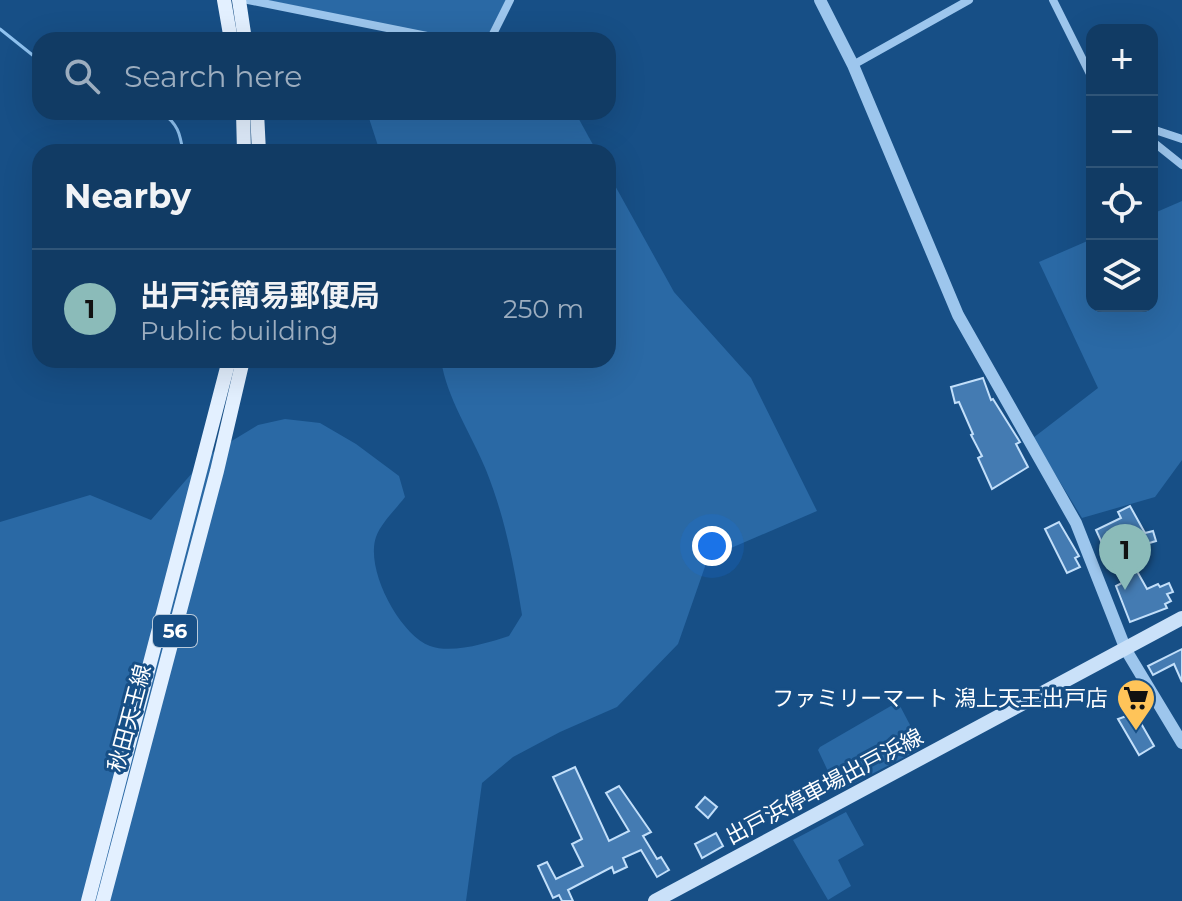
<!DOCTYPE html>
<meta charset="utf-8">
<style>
:root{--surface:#113b64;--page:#1e466d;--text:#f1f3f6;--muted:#9cadbf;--line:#305578;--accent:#8bbbb9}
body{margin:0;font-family:Montserrat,"Noto Sans JP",sans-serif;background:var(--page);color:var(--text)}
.controls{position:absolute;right:24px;top:24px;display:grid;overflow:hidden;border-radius:16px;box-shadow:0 8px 32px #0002}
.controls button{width:72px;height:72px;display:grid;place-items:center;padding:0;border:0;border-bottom:2px solid var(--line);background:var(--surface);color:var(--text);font:40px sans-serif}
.you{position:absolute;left:712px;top:546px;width:28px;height:28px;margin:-20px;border:6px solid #fff;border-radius:50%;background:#1a73e8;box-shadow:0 0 0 12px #1a73e833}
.badge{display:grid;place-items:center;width:52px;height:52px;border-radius:50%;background:var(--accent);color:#111;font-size:26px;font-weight:700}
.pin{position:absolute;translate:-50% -66px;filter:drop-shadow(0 2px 4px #0008)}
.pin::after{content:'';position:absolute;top:42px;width:28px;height:24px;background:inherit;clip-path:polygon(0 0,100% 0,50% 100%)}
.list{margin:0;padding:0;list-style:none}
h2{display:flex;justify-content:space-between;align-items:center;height:104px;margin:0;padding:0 32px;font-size:34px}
h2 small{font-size:26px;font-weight:400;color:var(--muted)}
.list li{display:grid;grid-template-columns:52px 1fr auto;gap:24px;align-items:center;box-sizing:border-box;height:120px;padding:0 32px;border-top:2px solid var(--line)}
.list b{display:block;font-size:30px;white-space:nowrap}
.list p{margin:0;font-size:26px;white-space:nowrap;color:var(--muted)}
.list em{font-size:26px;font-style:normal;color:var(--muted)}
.icon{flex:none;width:44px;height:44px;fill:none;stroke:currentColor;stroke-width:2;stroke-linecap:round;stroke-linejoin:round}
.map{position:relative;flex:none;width:1182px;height:901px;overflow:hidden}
.search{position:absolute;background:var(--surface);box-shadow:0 8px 32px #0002;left:32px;top:32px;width:584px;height:88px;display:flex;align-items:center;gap:20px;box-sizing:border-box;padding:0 28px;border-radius:24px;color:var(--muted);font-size:30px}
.panel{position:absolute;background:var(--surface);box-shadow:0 8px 32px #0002;left:32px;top:144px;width:584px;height:224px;border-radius:24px}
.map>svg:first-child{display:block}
.green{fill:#2a69a5}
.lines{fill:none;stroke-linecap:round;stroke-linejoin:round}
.stream{stroke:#8fc2f0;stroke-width:3}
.building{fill:#447bb2;stroke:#c2dffa;stroke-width:2}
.minor{stroke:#9dc6ed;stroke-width:8}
.tertiary{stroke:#9dc6ed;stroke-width:12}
.secondary{stroke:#cae1f9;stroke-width:14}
.primary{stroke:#e3f0ff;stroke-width:14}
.labels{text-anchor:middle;stroke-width:6;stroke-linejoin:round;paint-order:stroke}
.shield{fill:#174f86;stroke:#b9cadb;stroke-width:2}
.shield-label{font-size:20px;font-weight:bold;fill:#fff}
.poi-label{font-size:22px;fill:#fff;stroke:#174f86;text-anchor:end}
.street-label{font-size:22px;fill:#fff;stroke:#174f86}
</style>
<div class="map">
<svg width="1182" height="901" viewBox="0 0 1182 901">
<rect width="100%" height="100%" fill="#174f86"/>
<g class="green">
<polygon points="266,0 507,0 487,40 460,40"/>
<polygon points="367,112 575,112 597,152 380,152"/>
<path d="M608,173L674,292L751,378L817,511L708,558L678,644L617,707L560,732L513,757L482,783L466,901H0V522L90,495L151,520L207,456L258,425L285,419L320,423L356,444L399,476L405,497C396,509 381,523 376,537C365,569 399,634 430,646C452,654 488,643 509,636L522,615C514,565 505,517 486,470C471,433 447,399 441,360H608Z"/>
<polygon points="1182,201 1182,460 1155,497 1082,518 1033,438 1098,388 1039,262 1092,239 1092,306 1152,306 1152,214"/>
<polygon points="896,703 899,704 920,744 918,750 843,789 835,786 818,750 820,747"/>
<polygon points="846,812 864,845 838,860 851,886 828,900 793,840"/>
</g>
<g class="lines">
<g class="stream">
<polyline points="0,29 40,61"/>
<path d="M161,112C178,124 180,133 183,152"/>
</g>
</g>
<g class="building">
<polygon points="983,378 991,400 993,399 1020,442 1016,444 1028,467 992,489 978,458 982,456 971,435 973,434 959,402 955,403 951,387"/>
<polygon points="1130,506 1145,533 1153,531 1156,541 1146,544 1148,550 1129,557 1147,589 1158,584 1160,587 1169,583 1173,592 1167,594 1171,601 1165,604 1167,608 1130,622 1116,586 1122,583 1113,566 1109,568 1103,553 1106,552 1096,530 1121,518 1118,512"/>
<polygon points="1059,522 1079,556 1075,558 1080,567 1067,573 1045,529"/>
<polygon points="1182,649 1182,682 1174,664 1153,675 1148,666"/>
<polygon points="1135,713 1154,746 1139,755 1118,719"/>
<polygon points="575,767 609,841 629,831 606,793 619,786 651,832 643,836 657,859 661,857 669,870 657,877 641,850 623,858 627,867 614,873 612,867 568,890 573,901 562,901 559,895 553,898 538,866 547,862 556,879 583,866 572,844 582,839 553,777"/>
<polygon points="705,797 717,807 708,818 696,807"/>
<polygon points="716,833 723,846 702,858 695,844"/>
</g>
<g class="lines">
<g class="minor">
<polyline points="248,0 447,40"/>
<polyline points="1053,0 1092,78"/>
<polyline points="490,40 510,0"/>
<polyline points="853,65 969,0"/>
<polyline points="1152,129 1182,139"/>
<polyline points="1152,141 1182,165"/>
</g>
<polyline class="tertiary" points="820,0 853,65 958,315 1076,523 1126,650 1182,743"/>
<polyline class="secondary" points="655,901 1182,618"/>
<g class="primary">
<polyline points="224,0 231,40"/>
<polyline points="239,0 245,40"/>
<polyline points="243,112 244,152"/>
<polyline points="257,112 259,152"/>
<polyline points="88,901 229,360"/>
<polyline points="103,901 217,471 243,360"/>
</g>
</g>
<defs>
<g id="supermarket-pin" transform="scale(2)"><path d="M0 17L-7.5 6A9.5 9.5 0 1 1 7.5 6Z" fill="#ffc459" stroke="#174f86"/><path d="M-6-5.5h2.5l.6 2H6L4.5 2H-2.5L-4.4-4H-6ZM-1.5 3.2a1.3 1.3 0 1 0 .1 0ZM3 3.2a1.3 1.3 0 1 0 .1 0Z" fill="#111"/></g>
</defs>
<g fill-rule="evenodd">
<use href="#supermarket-pin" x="1136" y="698"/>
</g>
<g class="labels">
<rect class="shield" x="153" y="615" width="44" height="32" rx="6"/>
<g class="shield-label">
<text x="175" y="638">56</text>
</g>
<g class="poi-label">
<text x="1108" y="706">ファミリーマート 潟上天王出戸店</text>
</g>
<g class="street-label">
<text transform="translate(129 718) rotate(-75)" y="8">秋田天王線</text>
<text transform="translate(824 786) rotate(-28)" y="8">出戸浜停車場出戸浜線</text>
</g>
</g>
</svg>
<div class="controls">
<button>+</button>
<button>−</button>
<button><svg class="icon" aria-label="locate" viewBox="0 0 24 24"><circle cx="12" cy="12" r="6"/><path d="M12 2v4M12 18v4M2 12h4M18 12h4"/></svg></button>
<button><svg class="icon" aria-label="layers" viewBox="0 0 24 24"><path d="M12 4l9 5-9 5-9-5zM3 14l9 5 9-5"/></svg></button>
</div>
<div class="you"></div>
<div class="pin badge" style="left:1125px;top:590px">1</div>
<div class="search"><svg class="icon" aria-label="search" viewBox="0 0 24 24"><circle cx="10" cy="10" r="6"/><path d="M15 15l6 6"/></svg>Search here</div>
<section class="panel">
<h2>Nearby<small></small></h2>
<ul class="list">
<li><span class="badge">1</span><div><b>出戸浜簡易郵便局</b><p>Public building</p></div><em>250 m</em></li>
</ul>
</section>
</div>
